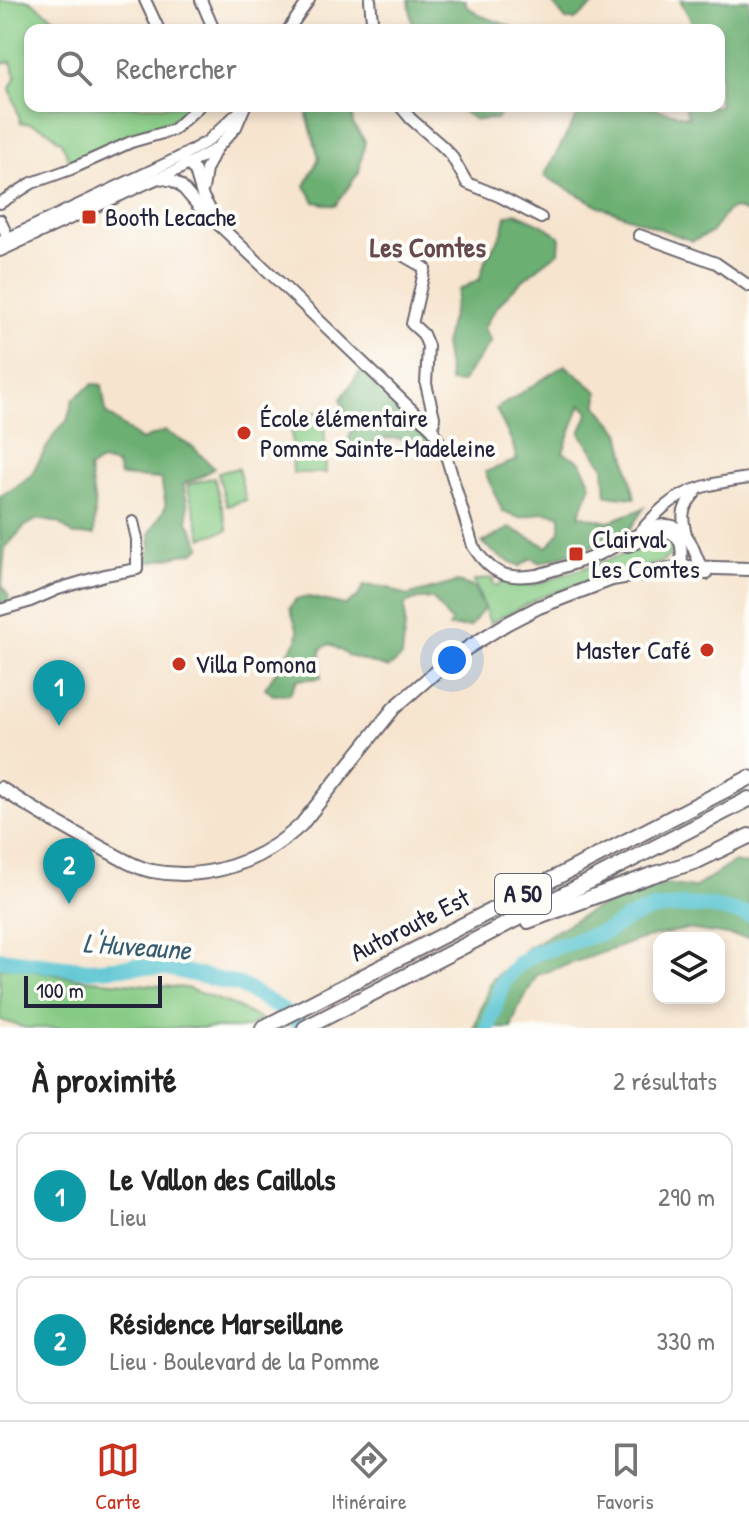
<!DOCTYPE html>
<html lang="fr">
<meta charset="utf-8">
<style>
:root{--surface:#fff;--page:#f6f6f6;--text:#222;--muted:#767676;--line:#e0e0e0;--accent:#c8321e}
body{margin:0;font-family:"Patrick Hand",sans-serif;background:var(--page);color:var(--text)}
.controls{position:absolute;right:24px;bottom:24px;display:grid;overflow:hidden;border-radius:16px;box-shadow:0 4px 12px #0003}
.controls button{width:72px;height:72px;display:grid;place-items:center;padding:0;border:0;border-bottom:2px solid var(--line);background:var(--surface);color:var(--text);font:40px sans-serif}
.scale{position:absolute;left:24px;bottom:20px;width:138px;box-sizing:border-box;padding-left:8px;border:4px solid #22223b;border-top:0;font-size:22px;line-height:28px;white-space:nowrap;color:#22223b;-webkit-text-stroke:6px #fdfcf7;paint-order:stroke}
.you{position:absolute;left:452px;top:660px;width:28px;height:28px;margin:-20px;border:6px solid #fff;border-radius:50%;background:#1a73e8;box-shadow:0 0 0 12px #1a73e833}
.badge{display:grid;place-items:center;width:52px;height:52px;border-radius:50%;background:var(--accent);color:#fff;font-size:26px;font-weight:700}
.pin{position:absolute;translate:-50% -66px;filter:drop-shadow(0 2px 4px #0008)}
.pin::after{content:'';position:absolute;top:42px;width:28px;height:24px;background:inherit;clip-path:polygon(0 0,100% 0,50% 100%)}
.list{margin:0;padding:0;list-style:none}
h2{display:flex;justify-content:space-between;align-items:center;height:104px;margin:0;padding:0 32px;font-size:34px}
h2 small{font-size:26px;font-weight:400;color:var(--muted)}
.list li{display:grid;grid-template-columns:52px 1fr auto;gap:24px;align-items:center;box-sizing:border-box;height:128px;margin:0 16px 16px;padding:0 16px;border:2px solid var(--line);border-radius:16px}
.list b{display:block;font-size:30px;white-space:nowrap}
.list p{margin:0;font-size:26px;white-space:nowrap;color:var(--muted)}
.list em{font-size:26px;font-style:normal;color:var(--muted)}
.icon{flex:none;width:44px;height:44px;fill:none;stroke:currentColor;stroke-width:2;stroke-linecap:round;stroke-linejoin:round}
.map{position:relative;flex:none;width:749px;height:1028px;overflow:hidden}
.search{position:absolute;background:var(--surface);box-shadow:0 4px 12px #0003;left:24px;right:24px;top:24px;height:88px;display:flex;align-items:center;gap:20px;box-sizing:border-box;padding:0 28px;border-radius:16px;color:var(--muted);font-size:30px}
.sheet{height:392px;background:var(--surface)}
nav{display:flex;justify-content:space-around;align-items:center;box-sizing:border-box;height:112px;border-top:2px solid var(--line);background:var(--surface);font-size:22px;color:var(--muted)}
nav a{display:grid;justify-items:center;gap:4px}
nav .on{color:var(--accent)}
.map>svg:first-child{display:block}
.green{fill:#86cb84;stroke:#547660;stroke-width:2}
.forest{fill:#6caf72;stroke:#476856;stroke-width:2}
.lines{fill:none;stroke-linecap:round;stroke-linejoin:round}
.river{stroke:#59c4d2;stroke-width:16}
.minor-casing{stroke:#6c666e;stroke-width:14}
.major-casing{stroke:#6c666e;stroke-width:16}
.highway-casing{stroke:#6c666e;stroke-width:18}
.minor{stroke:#fff;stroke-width:10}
.major{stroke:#fff;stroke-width:12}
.highway{stroke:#fff;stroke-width:14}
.poi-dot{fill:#c8321e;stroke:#fdfcf7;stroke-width:3}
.labels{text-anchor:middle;stroke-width:8;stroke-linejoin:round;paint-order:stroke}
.shield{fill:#fdfcf7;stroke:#646373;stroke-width:2}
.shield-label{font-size:24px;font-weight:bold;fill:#22223b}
.poi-label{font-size:26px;fill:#22223b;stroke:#fdfcf7;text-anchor:start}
.street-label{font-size:26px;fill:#22223b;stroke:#fdfcf7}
.neighbourhood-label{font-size:28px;font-weight:bold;fill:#66494f;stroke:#fdfcf7}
.water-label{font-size:28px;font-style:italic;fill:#355b70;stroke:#fdfcf7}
</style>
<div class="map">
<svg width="749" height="1028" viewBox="0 0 749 1028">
<rect width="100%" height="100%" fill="#fdfcf7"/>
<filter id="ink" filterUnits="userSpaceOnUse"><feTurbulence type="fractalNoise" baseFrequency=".0125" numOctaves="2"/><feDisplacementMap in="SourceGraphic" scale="16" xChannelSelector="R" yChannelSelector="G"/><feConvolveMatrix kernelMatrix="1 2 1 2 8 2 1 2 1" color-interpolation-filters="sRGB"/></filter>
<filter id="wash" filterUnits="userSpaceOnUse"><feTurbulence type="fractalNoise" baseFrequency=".006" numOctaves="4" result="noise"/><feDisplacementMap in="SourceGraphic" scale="32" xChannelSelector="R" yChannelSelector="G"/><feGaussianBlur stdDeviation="1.8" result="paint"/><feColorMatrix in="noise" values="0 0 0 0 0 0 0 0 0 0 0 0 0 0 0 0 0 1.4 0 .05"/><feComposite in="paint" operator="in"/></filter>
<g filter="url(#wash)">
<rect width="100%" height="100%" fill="#f6e4ce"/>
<g class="green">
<path d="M0,0H29L56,19L78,30H30V106H191L169,127L71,166L61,140H58C50,129 34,123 21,123L10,88L16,76L11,62L0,64Z"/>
<polygon points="324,412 326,473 293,473 291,413"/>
<polygon points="238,468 246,500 227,506 218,473"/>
<polygon points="214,477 228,530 202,538 187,485"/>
<polygon points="668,539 674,543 674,551 661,563 603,576 541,597 490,623 474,581 490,578 494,579 492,583 498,586 501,582 524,586 537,584"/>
<polygon points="0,967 17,968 88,980 186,988 233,1005 262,1020 246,1028 26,1028 0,1020"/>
</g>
<g class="forest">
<polygon points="409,0 466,0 466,5 479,15 510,26 512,30 413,30"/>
<polygon points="550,0 600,0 575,20 566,20"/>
<polygon points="680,0 749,0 749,214 735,208 728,210 711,233 692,241 599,206 544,176 581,108 587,106 645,106 688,117 685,106 719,106 719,30 686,30 692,22"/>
<polygon points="311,106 351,106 353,124 365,141 359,172 335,206 315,202 305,186 319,158 307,115"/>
<polygon points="455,106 507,106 496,119 475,120"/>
<path d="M516,213L545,226L560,237L559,252C530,274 500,295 484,328L491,342L461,383L450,382L444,344L459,290L480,279L485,261L503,231L506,216Z"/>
<polygon points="565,365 598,392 597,406 620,432 635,498 606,495 604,466 580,433 589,412 581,404 563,452 581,462 591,485 579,515 608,522 644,508 630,529 587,548 540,563 532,558 520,566 500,557 482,543 510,528 548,547 560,531 560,515 544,512 520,518 503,512 485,472 517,460 512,442 496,409"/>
<polygon points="361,370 433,438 422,448 398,438 378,439 362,456 345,448 354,426 346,415 341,399"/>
<polygon points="93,384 102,385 106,413 141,440 165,431 194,448 214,468 198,478 183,484 188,507 188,521 201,546 194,552 146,563 151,546 150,533 166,506 161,479 120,476 117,465 101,461 89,469 95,505 94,535 74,535 59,523 38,519 24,527 5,548 2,585 9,597 7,602 0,604 0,496 16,487 31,475 55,433 67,421 73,399"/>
<polygon points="457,582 474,587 484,608 470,627 449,627 451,622 433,599 418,599 405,604 405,625 402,657 389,668 349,656 330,644 321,649 321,678 297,680 290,694 273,695 265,688 297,640 298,631 290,608 296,599 308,597 345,605 357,598 364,585 389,588 406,596"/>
<polygon points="734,862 749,865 749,938 687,929 642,939 537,975 519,1007 511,1028 474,1028 491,981 527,948 594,909 665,884 694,888"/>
</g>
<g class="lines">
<g class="river">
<polyline points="0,959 89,970 136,966 167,968 240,985 279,1008 306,1028"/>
<polyline points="488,1028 503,982 518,964 533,954 607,931 628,918 653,909 679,906 708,906 749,915"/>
</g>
</g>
</g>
<g filter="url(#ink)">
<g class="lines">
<g class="minor-casing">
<g id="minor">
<polyline points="145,0 159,30"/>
<polyline points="201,0 214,30"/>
<polyline points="370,0 373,30"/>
<polyline points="288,30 309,0"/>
<polyline points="400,106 411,119 441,145 451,155 467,183 499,196 541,218"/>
<polyline points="186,162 195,171 202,195 215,218"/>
<path d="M159,178L173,181L181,186L203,212L220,226L272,275L433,430L445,452L473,546C490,573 505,580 537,575C558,569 581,562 602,553C621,544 638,532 658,526C667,524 675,525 682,531C694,541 696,562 706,574"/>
<polyline points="203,189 206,170 216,149"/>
<polyline points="0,203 32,183 71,169 131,142 173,130 199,106"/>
<polyline points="0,220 8,238 13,239"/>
<polyline points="639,235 716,263 749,286"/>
<polyline points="0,242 178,158 208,141 240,111"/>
<polyline points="0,251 147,183 177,170 216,149 236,127 245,106"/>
<polyline points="395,251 425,268 412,324 423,334 428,346 426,384 434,417 433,430"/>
<path d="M640,532C647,524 655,515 663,508C687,487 719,482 749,478"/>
<path d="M686,535C681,514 682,509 695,493"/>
<path d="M628,546L667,532C685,537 681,552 682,567L690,574"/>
<polyline points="0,610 28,602 58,589 105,575 137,569 137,539 133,522"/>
</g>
</g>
<g class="major-casing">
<path id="major" d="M0,788C33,809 67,829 102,848C117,856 135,868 152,871C207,882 261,862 301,825L394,708L439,669L469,647L506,624L539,607L612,579L682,567L749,569"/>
</g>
<g class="highway-casing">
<g id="highway">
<polyline points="528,921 649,876 697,861 749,836"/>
<polyline points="263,1028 749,778"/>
<polyline points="305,1028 749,799"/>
</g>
</g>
<use href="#minor" class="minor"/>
<use href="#major" class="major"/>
<use href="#highway" class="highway"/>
</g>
</g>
<g class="poi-dot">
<rect x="81" y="209" width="16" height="16" rx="4"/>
<circle cx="244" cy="433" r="8"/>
<rect x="568" y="546" width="16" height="16" rx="4"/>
<circle cx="707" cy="650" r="8"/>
<circle cx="179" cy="664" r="8"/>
</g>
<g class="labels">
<rect class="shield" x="495" y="874" width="56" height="40" rx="6"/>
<g class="shield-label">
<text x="523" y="902">A 50</text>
</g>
<g class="poi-label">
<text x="105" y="226">Booth Lecache</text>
<text x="260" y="427">École élémentaire<tspan x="260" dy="30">Pomme Sainte-Madeleine</tspan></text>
<text x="592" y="548">Clairval<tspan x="592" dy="30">Les Comtes</tspan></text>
<text x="691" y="659" text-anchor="end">Master Café</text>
<text x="195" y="673">Villa Pomona</text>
</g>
<g class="street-label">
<text transform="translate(410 925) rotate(-27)" y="9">Autoroute Est</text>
</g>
<g class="neighbourhood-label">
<text x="428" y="257">Les Comtes</text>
</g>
<g class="water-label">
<text transform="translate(137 946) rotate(4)" y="10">L'Huveaune</text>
</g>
</g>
</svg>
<div class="controls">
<button><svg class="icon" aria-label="layers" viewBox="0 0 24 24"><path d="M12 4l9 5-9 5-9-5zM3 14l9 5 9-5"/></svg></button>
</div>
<div class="scale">100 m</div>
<div class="you"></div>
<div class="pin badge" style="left:59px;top:726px;background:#0f9aa8">1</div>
<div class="pin badge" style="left:69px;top:904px;background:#0f9aa8">2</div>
<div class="search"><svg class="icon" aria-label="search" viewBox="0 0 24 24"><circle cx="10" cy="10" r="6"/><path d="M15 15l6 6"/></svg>Rechercher</div>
</div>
<section class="sheet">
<h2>À proximité<small>2 résultats</small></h2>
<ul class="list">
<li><span class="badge" style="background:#0f9aa8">1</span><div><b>Le Vallon des Caillols</b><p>Lieu</p></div><em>290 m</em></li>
<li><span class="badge" style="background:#0f9aa8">2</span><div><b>Résidence Marseillane</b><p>Lieu · Boulevard de la Pomme</p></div><em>330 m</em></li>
</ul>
</section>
<nav>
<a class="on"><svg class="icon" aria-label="map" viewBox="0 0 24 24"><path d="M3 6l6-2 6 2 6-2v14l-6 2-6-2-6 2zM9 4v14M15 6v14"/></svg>Carte</a>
<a><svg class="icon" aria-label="directions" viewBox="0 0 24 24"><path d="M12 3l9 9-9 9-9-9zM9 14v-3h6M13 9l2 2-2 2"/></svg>Itinéraire</a>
<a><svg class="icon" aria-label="saved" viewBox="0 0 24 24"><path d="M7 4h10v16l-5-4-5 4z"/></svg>Favoris</a>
</nav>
